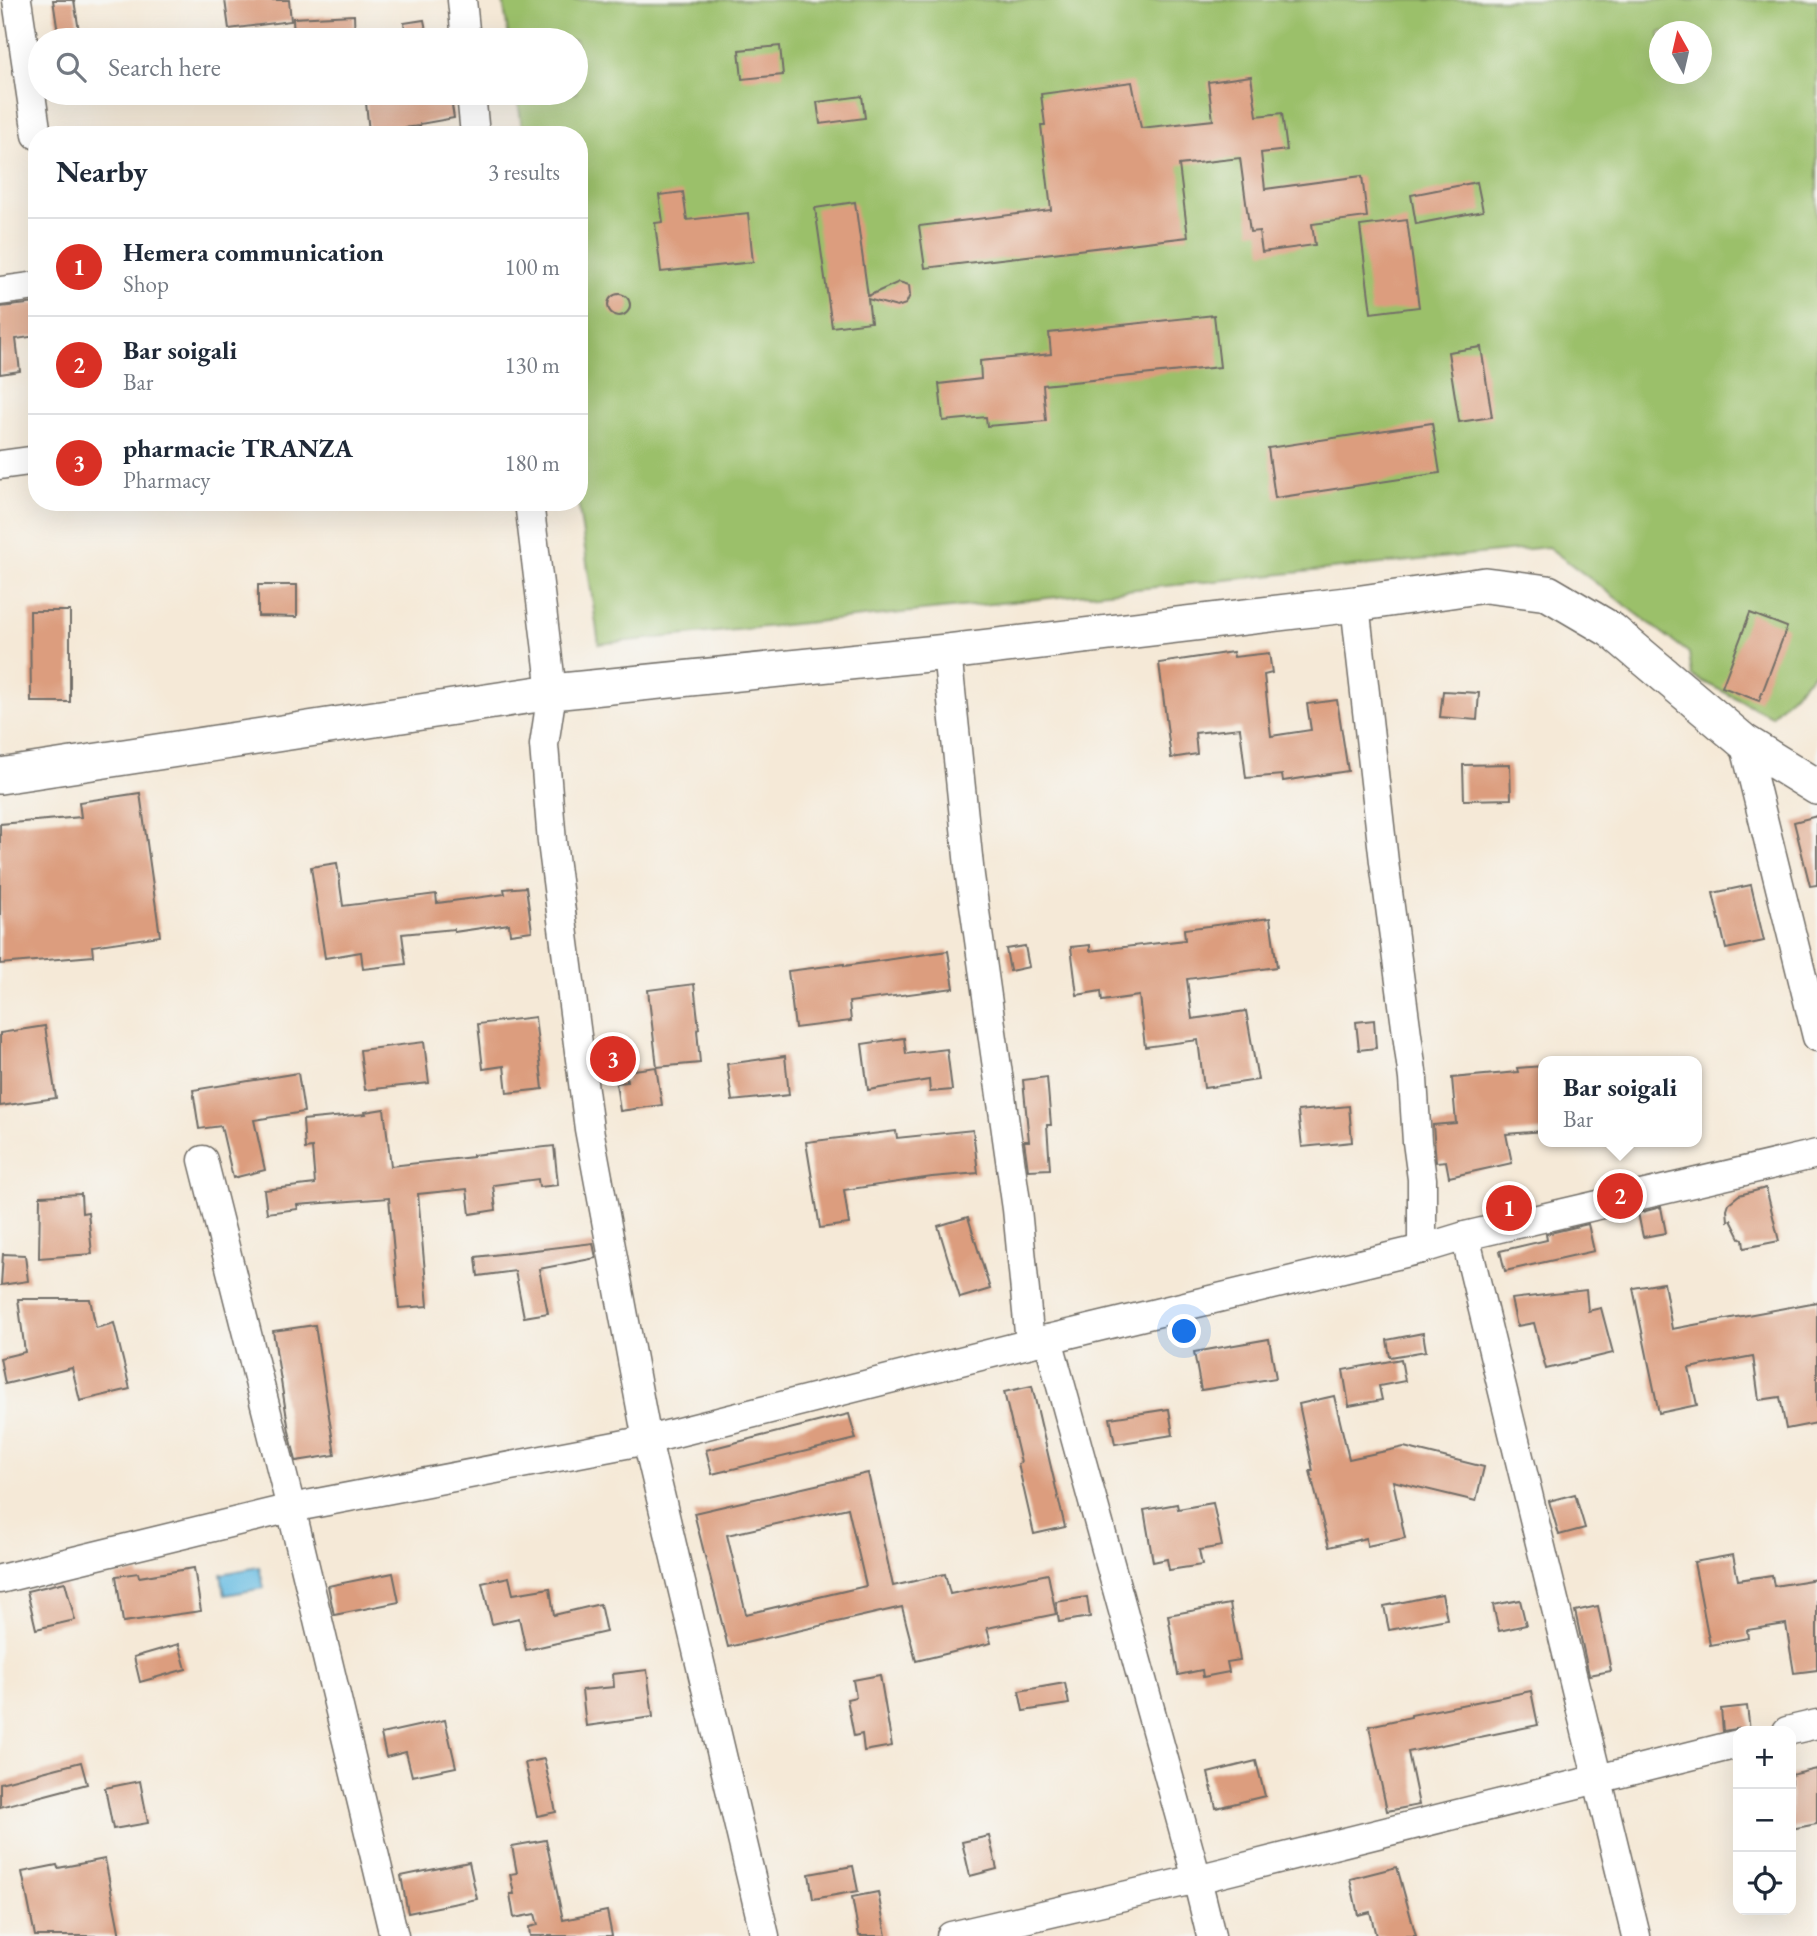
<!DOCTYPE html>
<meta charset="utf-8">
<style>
:root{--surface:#fff;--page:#f6f6f7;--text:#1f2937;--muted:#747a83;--line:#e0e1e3;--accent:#d93025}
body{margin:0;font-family:"EB Garamond",serif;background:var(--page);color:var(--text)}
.controls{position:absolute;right:21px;bottom:21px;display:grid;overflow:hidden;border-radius:14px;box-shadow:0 7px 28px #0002}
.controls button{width:63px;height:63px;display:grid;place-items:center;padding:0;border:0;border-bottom:2px solid var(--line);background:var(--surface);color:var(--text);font:35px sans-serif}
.compass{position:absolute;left:1649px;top:21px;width:63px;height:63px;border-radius:50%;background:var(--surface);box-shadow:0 7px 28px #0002;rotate:352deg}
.you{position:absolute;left:1185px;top:1332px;width:24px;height:24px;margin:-18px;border:5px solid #fff;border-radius:50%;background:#1a73e8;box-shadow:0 0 0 10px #1a73e833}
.badge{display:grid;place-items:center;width:46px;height:46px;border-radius:50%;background:var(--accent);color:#fff;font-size:23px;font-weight:700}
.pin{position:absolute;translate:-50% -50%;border:4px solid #fff;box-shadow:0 2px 7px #0006}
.popup{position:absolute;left:1538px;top:1056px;width:164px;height:91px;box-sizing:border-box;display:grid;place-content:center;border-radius:14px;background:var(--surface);filter:drop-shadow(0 2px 5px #0005);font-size:23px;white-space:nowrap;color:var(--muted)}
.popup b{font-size:26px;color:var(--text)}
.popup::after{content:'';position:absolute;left:50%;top:100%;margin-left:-14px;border:14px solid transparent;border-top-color:var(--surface)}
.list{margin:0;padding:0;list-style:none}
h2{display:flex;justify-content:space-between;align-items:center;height:91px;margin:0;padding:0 28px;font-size:30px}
h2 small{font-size:23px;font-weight:400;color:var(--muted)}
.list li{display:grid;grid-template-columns:46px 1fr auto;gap:21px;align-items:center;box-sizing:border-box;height:98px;padding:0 28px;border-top:2px solid var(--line)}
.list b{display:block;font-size:26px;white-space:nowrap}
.list p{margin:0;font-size:23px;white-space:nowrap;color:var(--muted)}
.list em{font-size:23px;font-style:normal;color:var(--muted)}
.icon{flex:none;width:38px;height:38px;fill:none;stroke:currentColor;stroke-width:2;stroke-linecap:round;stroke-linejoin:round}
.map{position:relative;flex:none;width:1817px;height:1936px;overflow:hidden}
.search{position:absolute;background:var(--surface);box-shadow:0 7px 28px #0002;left:28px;top:28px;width:560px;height:77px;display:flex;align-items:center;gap:18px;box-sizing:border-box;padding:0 24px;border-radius:38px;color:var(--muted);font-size:26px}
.panel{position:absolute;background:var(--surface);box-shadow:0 7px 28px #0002;left:28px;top:126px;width:560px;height:385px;border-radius:28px}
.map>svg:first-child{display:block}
.green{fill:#9bc06a;stroke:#63764a;stroke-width:2;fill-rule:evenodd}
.water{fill:#65bbe2;stroke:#487386;stroke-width:2}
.building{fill:#dc9d7e;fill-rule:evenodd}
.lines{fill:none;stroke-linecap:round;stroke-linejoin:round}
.minor-casing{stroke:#726e67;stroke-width:31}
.tertiary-casing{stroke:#726e67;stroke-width:38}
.minor{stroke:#fff;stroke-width:28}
.tertiary{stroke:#fff;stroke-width:35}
</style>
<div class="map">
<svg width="1817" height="1936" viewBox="0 0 1817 1936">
<rect width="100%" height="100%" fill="#f6f6f2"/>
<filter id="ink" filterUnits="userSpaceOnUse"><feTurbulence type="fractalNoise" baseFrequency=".0143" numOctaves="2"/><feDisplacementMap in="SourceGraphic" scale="14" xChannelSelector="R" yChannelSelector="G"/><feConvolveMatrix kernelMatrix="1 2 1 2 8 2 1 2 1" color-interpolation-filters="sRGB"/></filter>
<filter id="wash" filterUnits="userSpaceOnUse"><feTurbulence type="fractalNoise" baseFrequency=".00686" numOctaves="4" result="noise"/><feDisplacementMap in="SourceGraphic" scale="28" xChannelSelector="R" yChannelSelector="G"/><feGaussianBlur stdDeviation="1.57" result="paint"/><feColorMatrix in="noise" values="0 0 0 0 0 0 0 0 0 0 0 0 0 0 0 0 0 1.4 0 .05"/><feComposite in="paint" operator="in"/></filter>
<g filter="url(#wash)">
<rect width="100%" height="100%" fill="#f5e9d7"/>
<path class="green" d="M503,0H1817V670L1771,716L1692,676L1689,653L1548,547L599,644L578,502L579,135H523L517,93H576V40H509ZM1660,32H1702V74H1660Z"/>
<polygon class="water" points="259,1567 264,1588 225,1595 221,1574"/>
<g id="blocks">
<g class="building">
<polygon points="53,0 74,0 80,37 59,40"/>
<polygon points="225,0 289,0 291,21 229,29"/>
<polygon points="354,15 355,40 294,40 293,18"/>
<polygon points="424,20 428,40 407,40 404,23"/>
<polygon points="780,46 783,75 742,79 739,50"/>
<polygon points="1251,76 1257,116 1282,113 1287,150 1261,153 1265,189 1362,176 1367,217 1312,224 1315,245 1262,252 1259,231 1250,232 1240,158 1179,165 1188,237 925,268 919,226 1051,210 1041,125 1045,125 1041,94 1132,82 1141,128 1213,120 1208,82"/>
<polygon points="365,93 450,93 454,118 420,124 420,126 369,132"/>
<polygon points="862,96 865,118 820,124 817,102"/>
<polygon points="1477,182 1483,211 1416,224 1411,195"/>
<polygon points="683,192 687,220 748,213 753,262 661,272 655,223 663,222 659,195"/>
<polygon points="855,202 868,296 899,282 909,285 910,295 906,304 897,307 868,299 871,322 832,327 815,208"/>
<polygon points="1407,220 1419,307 1371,313 1360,226"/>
<circle cx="619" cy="305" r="11"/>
<polygon points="37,303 37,336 16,339 20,371 0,374 0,307"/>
<polygon points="1214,315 1220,367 1043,385 1046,421 987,426 986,417 943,421 939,384 981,379 980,361 1051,354 1049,333"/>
<polygon points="1481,347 1492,417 1459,422 1448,352"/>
<polygon points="1432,423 1440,473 1275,498 1268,448"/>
<polygon points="258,585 297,585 297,617 258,616"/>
<polygon points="30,611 70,611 70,702 31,702"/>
<polygon points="1750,613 1787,627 1759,701 1722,687"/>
<polygon points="1233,652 1234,657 1269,653 1272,673 1264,675 1271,736 1311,730 1307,704 1337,700 1348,771 1283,781 1282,775 1246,778 1240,728 1195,733 1197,754 1171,758 1159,663"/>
<polygon points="1443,691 1479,693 1477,720 1440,717"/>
<polygon points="1510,764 1511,799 1464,800 1463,765"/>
<polygon points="140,793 160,936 92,946 93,956 0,964 0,824 81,817 79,802"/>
<polygon points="1817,816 1817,885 1810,886 1794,822"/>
<polygon points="337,863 343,906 436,894 437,903 505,894 504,889 526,887 532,931 510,934 509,924 454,932 454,929 402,934 406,964 363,969 361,952 325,958 311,867"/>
<polygon points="1751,885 1764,941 1726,949 1713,893"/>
<polygon points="1270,918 1277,967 1187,979 1192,1019 1246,1011 1258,1080 1204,1088 1198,1040 1145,1047 1139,996 1102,1001 1101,991 1077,995 1071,947 1090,945 1090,951 1185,940 1184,929"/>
<polygon points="1025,946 1029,967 1010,971 1006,949"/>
<polygon points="948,951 954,988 849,1002 851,1021 795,1028 788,971 844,964 844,966"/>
<polygon points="694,984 699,1029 697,1030 700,1063 657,1067 648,990"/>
<polygon points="535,1017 543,1089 507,1093 504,1066 483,1069 478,1024"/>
<polygon points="1374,1020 1376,1048 1359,1050 1356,1022"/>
<polygon points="45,1026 56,1098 0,1106 0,1033"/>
<polygon points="904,1038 906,1054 947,1049 952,1090 930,1092 929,1080 868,1090 862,1044"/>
<polygon points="424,1042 429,1083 365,1090 360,1050"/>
<polygon points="785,1056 789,1095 732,1101 727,1064"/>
<polygon points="1543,1066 1543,1131 1506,1134 1512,1163 1449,1177 1446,1161 1436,1162 1433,1125 1456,1123 1452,1078 1518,1072 1517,1068"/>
<polygon points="656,1067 662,1105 620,1111 616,1083 627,1082 626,1071"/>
<polygon points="298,1073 304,1112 254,1120 265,1170 233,1178 221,1126 199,1129 193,1090"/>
<polygon points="1047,1077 1051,1125 1047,1125 1050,1169 1028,1170 1024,1141 1029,1141 1023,1080"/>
<polygon points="1349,1106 1352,1142 1302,1147 1298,1111"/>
<polygon points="384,1109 391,1166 473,1157 473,1155 554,1146 558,1185 539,1187 538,1179 493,1185 496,1210 470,1214 467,1189 418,1194 428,1306 399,1308 389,1198 297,1205 298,1209 267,1213 264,1190 315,1184 312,1148 305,1149 303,1120 366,1114 365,1112"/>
<polygon points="973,1130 978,1173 932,1177 844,1190 849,1224 820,1228 806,1142 896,1131 897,1138"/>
<polygon points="1766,1188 1779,1241 1744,1248 1743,1239 1740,1238 1731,1220 1728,1221 1727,1209 1729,1203 1739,1195"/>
<polygon points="81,1194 82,1213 88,1212 92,1254 39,1258 40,1196"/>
<polygon points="1661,1207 1666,1233 1643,1237 1638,1213"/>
<polygon points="968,1217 990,1289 960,1298 938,1226"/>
<polygon points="1588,1224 1594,1251 1505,1271 1500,1251 1547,1240 1546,1234"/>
<polygon points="593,1243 596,1258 539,1269 548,1313 524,1317 515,1271 478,1276 476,1257"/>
<polygon points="3,1254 25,1255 28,1281 1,1285"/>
<polygon points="1664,1283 1672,1329 1817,1302 1817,1423 1786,1429 1780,1397 1759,1400 1753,1356 1689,1368 1697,1405 1659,1413 1633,1288"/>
<polygon points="1586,1290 1588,1311 1601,1308 1613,1353 1546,1369 1534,1323 1517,1326 1511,1299"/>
<polygon points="18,1299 90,1299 96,1328 114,1323 130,1389 80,1401 72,1368 5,1384 0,1358 25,1352"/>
<polygon points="315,1325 335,1455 296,1461 289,1431 273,1331"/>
<polygon points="1423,1333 1426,1351 1390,1357 1387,1340"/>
<polygon points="1269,1339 1276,1378 1201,1390 1194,1352"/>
<polygon points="1401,1359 1405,1381 1379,1386 1382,1400 1349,1406 1343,1370"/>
<polygon points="1032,1386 1065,1527 1034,1534 1018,1464 1021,1463 1004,1392"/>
<polygon points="1334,1396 1349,1459 1404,1447 1484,1467 1476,1501 1393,1481 1405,1538 1367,1546 1366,1538 1329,1547 1310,1471 1313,1471 1299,1404"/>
<polygon points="1169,1409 1173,1435 1115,1444 1110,1418"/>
<polygon points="849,1414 856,1439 712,1474 706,1450"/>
<path d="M868,1473L893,1586L945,1574L950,1594L1048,1574L1056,1614L987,1628L991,1643L916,1661L902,1607L728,1647L694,1513ZM848,1508L866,1586L746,1614L727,1535Z"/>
<polygon points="1575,1494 1585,1528 1559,1535 1549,1501"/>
<polygon points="1213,1503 1222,1546 1199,1550 1202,1565 1169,1570 1167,1559 1153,1562 1144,1510 1177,1504 1178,1509"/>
<polygon points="1733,1555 1738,1580 1772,1575 1774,1586 1817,1579 1817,1670 1794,1673 1786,1624 1747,1630 1748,1638 1710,1645 1694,1562"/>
<polygon points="194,1568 201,1611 123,1622 116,1576 138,1573 139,1577"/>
<polygon points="393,1573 399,1602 334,1615 328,1586"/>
<polygon points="509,1577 513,1594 550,1588 554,1615 600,1604 606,1632 526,1650 519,1618 492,1624 482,1583"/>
<polygon points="65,1582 75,1620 36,1629 27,1591"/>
<polygon points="1442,1594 1447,1619 1389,1630 1384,1606"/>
<polygon points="1087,1597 1090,1617 1059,1622 1056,1602"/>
<polygon points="1520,1600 1526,1625 1499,1631 1493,1605"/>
<polygon points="1230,1604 1240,1660 1227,1662 1229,1672 1203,1677 1202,1670 1178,1675 1168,1615"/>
<polygon points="1598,1606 1611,1671 1589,1675 1575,1611"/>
<polygon points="179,1644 186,1669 140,1682 134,1657"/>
<polygon points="647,1670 653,1717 586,1726 582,1690 614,1687 613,1674"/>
<polygon points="880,1675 892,1746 864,1751 862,1734 854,1736 847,1699 856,1697 853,1680"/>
<polygon points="1065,1683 1069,1704 1023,1711 1019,1691"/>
<polygon points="1531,1691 1538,1725 1408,1752 1419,1805 1387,1811 1369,1726 1411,1717 1411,1715"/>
<polygon points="1747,1706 1750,1731 1742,1728 1723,1731 1721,1709"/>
<polygon points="445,1720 456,1767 412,1776 406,1752 386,1757 381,1734"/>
<polygon points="544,1759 556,1812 537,1816 525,1763"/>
<polygon points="1256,1761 1265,1796 1216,1808 1208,1773"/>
<polygon points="81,1762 87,1784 0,1807 0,1783"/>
<polygon points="1817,1769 1817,1824 1791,1829 1791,1775"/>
<polygon points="140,1781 148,1823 113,1829 105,1788"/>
<polygon points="989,1836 997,1869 970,1876 962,1842"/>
<polygon points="546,1840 563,1920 607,1911 612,1936 530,1936 529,1927 538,1925 535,1914 514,1918 510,1894 514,1894 510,1874 517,1873 512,1846"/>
<polygon points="105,1859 120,1936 35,1936 22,1872 57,1865 58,1868"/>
<polygon points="469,1862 477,1899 408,1913 401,1876"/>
<polygon points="853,1866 858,1891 813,1899 809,1874"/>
<polygon points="1397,1867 1416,1936 1376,1936 1370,1912 1358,1915 1350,1879"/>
<polygon points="878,1892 886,1936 859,1936 852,1897"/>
</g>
</g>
</g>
<g filter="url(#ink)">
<use href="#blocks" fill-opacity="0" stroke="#726e67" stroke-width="2"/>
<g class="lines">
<g class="minor-casing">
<g id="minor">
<polyline points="17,0 37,135"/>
<polyline points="462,0 466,40"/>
<polyline points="471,93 475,135"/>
<polyline points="0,291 37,286"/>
<polyline points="0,465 37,460"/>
<polyline points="529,502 552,692 544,745 552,842 589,1129 647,1440 765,1936"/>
<polyline points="1355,604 1384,862 1413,1079 1417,1142 1422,1179 1422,1249"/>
<polyline points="947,652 970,876 1017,1209 1030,1343"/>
<polyline points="1744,742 1817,1037"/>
<polyline points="203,1160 291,1508 394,1936"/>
<polyline points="1465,1236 1636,1936"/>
<polyline points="1048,1339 1197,1879 1211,1936"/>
<polyline points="0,1579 291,1508 647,1440 1048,1339 1422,1249 1465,1236 1817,1154"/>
<polyline points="1787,1731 1817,1724"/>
<polyline points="951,1936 1197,1879 1738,1744"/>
</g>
</g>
<g class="tertiary-casing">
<polyline id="tertiary" points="0,776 552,692 947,652 1355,604 1485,585 1548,593 1611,630 1744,742 1817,787"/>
</g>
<use href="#minor" class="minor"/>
<use href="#tertiary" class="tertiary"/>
</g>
</g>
</svg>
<div class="controls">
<button>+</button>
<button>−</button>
<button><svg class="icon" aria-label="locate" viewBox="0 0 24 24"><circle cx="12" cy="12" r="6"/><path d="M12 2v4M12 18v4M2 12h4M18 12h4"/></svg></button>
</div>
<svg class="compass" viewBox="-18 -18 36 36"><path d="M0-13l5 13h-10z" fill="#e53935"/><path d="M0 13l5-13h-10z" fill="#747a83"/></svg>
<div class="you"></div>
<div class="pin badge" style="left:1509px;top:1208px">1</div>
<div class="pin badge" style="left:1620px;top:1196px">2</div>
<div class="popup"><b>Bar soigali</b>Bar</div>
<div class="pin badge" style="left:613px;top:1059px">3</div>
<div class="search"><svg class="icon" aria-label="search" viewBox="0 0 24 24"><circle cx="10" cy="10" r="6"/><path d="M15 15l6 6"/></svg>Search here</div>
<section class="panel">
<h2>Nearby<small>3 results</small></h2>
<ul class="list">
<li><span class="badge">1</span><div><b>Hemera communication</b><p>Shop</p></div><em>100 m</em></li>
<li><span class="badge">2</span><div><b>Bar soigali</b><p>Bar</p></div><em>130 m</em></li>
<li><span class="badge">3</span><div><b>pharmacie TRANZA</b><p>Pharmacy</p></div><em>180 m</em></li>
</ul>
</section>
</div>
